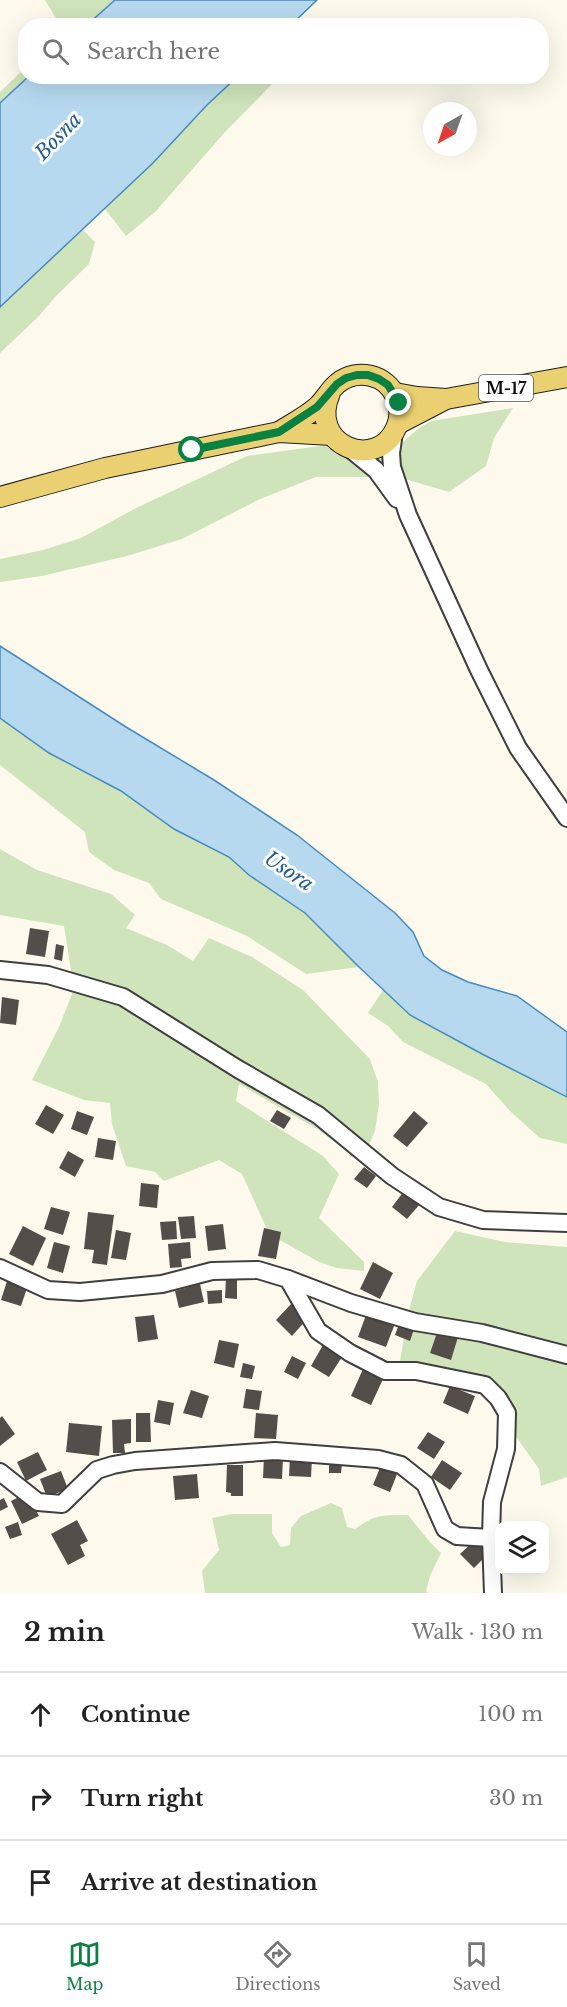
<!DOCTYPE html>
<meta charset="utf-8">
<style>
:root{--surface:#fff;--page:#f2f2f2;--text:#222;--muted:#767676;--line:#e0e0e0;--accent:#0b8043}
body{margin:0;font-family:"Libre Baskerville",serif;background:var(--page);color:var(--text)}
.controls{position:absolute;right:18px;bottom:18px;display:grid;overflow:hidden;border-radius:12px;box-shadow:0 6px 24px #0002}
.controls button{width:54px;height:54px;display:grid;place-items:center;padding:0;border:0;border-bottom:2px solid var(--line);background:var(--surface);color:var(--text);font:30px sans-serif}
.compass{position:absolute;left:423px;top:102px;width:54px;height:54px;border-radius:50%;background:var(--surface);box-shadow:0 6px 24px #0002;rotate:220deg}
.stop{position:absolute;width:18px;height:18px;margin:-14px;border:4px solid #0b8043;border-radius:50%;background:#fff}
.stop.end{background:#0b8043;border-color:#fff;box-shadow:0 2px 6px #0008}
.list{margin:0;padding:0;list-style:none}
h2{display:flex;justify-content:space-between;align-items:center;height:78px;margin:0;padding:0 24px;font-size:26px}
h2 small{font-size:20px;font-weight:400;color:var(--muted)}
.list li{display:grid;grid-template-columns:39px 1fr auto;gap:18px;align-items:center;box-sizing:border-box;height:84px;padding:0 24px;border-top:2px solid var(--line)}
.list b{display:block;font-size:22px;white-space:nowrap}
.list em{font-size:20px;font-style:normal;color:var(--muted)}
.icon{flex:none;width:33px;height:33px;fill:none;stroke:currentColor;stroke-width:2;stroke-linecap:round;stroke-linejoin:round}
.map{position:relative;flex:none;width:567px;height:1593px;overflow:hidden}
.search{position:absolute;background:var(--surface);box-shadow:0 6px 24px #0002;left:18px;right:18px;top:18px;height:66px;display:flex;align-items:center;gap:15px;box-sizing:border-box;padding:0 21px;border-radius:24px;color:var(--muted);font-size:22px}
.sheet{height:330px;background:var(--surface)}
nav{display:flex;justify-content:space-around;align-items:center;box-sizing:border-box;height:84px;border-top:2px solid var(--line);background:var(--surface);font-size:16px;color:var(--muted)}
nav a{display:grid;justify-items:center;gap:3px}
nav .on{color:var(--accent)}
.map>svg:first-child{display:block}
.green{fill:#cfe4ba}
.water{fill:#b7d9ef;stroke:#458bbf;stroke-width:1.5}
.building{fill:#534e4a}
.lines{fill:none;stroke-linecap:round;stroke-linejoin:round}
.minor-casing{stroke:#3f3f3f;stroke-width:20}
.major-casing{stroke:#1d1d1d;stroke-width:22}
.minor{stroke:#fff;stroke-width:16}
.major{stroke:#ead070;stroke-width:20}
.route{stroke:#0b8043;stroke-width:8}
.labels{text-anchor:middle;stroke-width:6;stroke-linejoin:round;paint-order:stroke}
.shield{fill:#fff;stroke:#555;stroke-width:1.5}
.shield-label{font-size:16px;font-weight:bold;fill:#0c0c0c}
.water-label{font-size:20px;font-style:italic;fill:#235e90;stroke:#fff}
</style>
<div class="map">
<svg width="567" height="1593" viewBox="0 0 567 1593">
<rect width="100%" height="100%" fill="#fdfaed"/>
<g class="green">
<polygon points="45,0 115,0 87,26 60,25"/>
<polygon points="25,68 26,76 28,77 0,103 0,92"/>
<path d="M237,77H279L225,132L156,211L126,236L105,209C150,166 192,120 237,77Z"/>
<polygon points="83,230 95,242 89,264 56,296 38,317 0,353 0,307"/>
<path d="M513,408L494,438L486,466L449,492L398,477H316L260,499L182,539L127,556L42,576L0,582V559L43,550L81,538L136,508L247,456L335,444L392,451C406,441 416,428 431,421Z"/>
<polygon points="0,718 49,753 121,791 174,829 229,857 249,875 305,913 359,967 306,974 247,936 161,899 149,883 114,870 89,852 85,832 0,765"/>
<polygon points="0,849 37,870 111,894 135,915 126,928 167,945 193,961 209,938 252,957 303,990 370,1059 378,1082 379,1104 375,1131 362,1161 317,1129 239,1084 236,1101 323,1156 339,1174 319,1218 364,1262 364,1271 337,1268 319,1262 269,1234 242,1174 219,1160 164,1181 155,1172 126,1166 112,1124 110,1103 84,1100 32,1080 59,1027 74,989 64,926 0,915"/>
<polygon points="383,990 410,1015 484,1055 567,1097 567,1144 540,1138 511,1112 486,1084 403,1042 388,1026 368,1013"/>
<polygon points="455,1231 505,1242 567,1247 567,1477 541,1486 539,1469 498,1411 474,1388 451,1373 400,1361 408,1314 417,1281"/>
<path d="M331,1503L342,1508L347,1527L355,1529C376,1514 382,1515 408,1515L429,1541L441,1553L430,1576L426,1591L428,1593H205L202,1571L219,1550L212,1518L232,1514H272V1533L281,1547L290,1545L291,1528L301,1516Z"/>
</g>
<g class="water">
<polygon points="115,0 317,0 291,25 87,25"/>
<polygon points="28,77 237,77 207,105 153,163 0,307 0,103"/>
<polygon points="0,646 126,727 214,780 297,835 395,913 413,932 424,956 442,970 468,982 517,996 567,1032 567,1097 484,1055 410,1015 359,967 305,913 249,875 229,857 174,829 121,791 49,753 0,718"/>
</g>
<g class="building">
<polygon points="30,928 49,931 45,957 26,954"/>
<polygon points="56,944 64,946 62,961 54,959"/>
<polygon points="2,997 19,1000 16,1025 0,1023"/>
<polygon points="46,1105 64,1115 53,1134 35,1124"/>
<polygon points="277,1110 291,1118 284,1129 270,1121"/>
<polygon points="77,1111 94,1117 87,1135 71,1129"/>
<polygon points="414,1111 428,1123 407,1147 393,1136"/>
<polygon points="98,1138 116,1141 113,1160 95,1157"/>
<polygon points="68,1151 84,1160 75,1177 59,1168"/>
<polygon points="364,1167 376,1176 367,1188 354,1179"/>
<polygon points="141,1183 159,1185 157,1208 139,1206"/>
<polygon points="404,1191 420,1204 407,1219 392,1207"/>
<polygon points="51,1207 70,1212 63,1235 44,1229"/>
<polygon points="88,1212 114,1215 107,1265 92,1263 94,1250 84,1249"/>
<polygon points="194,1216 196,1238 181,1239 178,1217"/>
<polygon points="176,1221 177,1239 162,1240 160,1222"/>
<polygon points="223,1224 226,1249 208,1251 205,1226"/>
<polygon points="23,1226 46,1238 33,1266 9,1254"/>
<polygon points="264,1228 281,1232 276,1259 258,1256"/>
<polygon points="116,1230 131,1233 126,1260 111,1258"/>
<polygon points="54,1242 70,1246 63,1273 47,1268"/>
<polygon points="190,1242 191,1258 181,1259 182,1267 170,1268 168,1244"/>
<polygon points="373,1262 393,1273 380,1299 360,1289"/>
<polygon points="226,1278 237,1278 237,1299 225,1298"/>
<polygon points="7,1281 27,1288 21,1306 1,1300"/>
<polygon points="200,1284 204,1302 179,1308 175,1291"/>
<polygon points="222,1290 222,1303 208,1304 207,1291"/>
<polygon points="292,1303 308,1318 292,1336 276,1320"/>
<polygon points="154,1315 158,1339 138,1342 135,1317"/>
<polygon points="366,1315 394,1326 386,1347 358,1337"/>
<polygon points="400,1321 415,1326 410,1341 395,1335"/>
<polygon points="438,1330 458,1337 451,1360 430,1353"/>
<polygon points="219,1340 239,1344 234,1368 214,1363"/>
<polygon points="323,1345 342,1357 329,1377 311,1366"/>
<polygon points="292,1356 306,1363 298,1379 284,1372"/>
<polygon points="243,1363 255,1366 252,1379 240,1377"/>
<polygon points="363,1369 383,1379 371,1405 351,1396"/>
<polygon points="450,1386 475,1396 468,1414 443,1403"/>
<polygon points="246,1389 262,1391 259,1410 243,1408"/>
<polygon points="191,1390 209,1396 202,1418 183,1413"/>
<polygon points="158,1400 174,1403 170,1425 154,1422"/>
<polygon points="136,1413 150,1413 151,1442 136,1442"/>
<polygon points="256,1413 278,1415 276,1439 254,1438"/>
<polygon points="2,1416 15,1434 0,1446 0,1418"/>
<polygon points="131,1419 131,1443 124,1444 125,1453 113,1453 112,1420"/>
<polygon points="69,1423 102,1426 99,1456 66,1452"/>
<polygon points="428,1432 445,1442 434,1459 417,1448"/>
<polygon points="38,1452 47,1470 26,1481 17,1462"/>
<polygon points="264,1456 283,1457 282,1479 263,1478"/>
<polygon points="290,1457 312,1458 311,1477 289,1476"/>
<polygon points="442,1460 462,1473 450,1490 431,1477"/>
<polygon points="329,1463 342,1464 341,1473 329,1473"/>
<polygon points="382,1463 399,1469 390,1492 373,1485"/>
<polygon points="227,1465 243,1465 243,1496 231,1496 231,1493 226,1492"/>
<polygon points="61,1471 68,1489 47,1497 40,1479"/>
<polygon points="197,1474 199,1498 175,1500 173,1476"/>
<polygon points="27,1493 39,1516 22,1524 11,1501"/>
<polygon points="4,1498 8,1507 0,1511 0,1500"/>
<polygon points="77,1520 88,1541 80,1545 85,1556 68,1565 51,1534"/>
<polygon points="18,1522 22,1535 10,1539 5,1527"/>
<polygon points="477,1538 490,1552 474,1568 460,1554"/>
</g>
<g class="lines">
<g class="minor-casing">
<g id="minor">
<polyline points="394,432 391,453 392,467 408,515 479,670 518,748 567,818"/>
<polyline points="349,448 376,470 397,499"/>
<polyline points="0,970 48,975 123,997 238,1069 318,1115 392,1176 439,1207 483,1220 567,1223"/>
<polyline points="0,1268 48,1290 80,1292 162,1284 212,1271 258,1270 288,1279 318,1331 350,1353 385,1371 416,1371 485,1385 498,1398 507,1413 506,1449 492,1502 491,1538 493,1593"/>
<polyline points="288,1279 351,1303 415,1322 482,1333 567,1355"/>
<polyline points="0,1472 38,1502 62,1504 97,1470 113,1465 135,1461 275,1451 378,1459 401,1465 425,1484 445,1529 457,1536 491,1538"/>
</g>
</g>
<g class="major-casing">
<g id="major">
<polyline points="395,393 417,397 446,399 567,377"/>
<polyline points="398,424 446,399"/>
<path d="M279,432C291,424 306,417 317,407C325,400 330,389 338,383C357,368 386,374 396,397C400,407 401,418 396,428C377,472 307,446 330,393"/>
<polyline points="0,497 105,468 279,432 332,435"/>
</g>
</g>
<use href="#minor" class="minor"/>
<use href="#major" class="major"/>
</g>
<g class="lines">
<polyline class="route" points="192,450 279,432 317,407 337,384 346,378 357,375 368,375 379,379 388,385 399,403"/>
</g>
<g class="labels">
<rect class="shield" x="479" y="375" width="54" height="26" rx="4.5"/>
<g class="shield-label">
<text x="506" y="394">M-17</text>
</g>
<g class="water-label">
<text transform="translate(58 136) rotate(-46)" y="7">Bosna</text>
<text transform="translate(289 871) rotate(34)" y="7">Usora</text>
</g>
</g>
</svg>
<div class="controls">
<button><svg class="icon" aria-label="layers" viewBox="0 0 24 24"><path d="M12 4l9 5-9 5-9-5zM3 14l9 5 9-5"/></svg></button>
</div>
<svg class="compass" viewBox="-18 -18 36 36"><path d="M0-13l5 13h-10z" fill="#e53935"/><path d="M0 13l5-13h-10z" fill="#767676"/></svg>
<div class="stop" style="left:192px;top:450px"></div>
<div class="stop end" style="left:399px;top:403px"></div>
<div class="search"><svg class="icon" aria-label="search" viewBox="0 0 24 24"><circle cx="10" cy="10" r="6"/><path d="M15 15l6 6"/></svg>Search here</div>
</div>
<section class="sheet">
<h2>2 min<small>Walk · 130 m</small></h2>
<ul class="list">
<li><svg class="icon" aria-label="ahead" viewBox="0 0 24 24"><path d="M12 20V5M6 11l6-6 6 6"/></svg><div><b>Continue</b></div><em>100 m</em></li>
<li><svg class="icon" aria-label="right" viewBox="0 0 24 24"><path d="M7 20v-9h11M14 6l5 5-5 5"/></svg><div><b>Turn right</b></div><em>30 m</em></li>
<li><svg class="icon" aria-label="arrive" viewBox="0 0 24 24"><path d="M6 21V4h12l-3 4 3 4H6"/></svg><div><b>Arrive at destination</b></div></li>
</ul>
</section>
<nav>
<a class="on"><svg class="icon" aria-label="map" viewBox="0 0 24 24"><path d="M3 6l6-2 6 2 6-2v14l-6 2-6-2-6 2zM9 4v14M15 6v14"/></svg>Map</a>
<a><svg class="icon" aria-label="directions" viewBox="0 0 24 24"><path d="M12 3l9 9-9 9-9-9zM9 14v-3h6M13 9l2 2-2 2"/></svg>Directions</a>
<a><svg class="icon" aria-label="saved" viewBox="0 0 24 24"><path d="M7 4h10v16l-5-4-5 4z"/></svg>Saved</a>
</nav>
